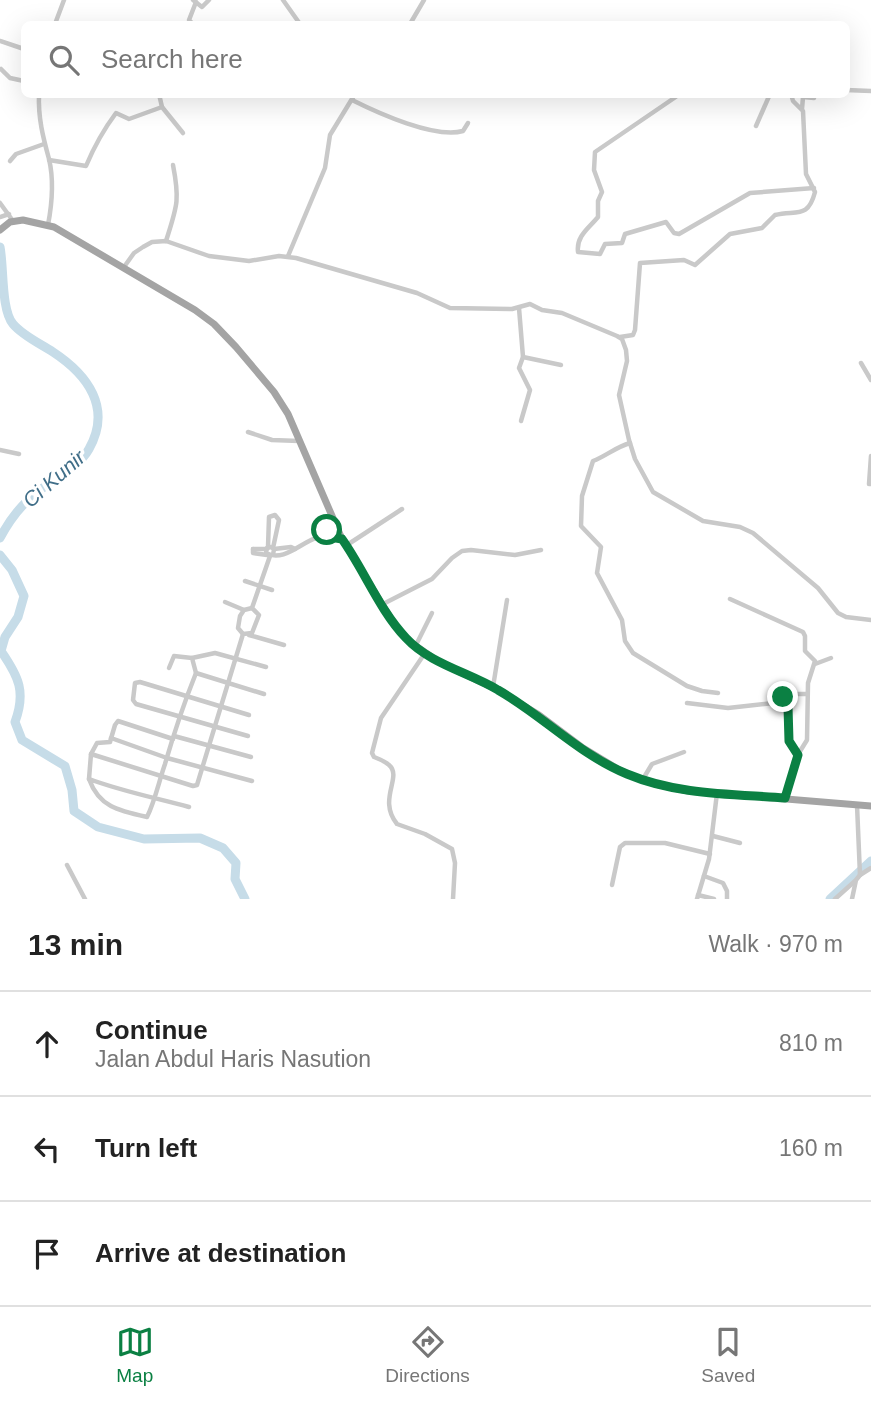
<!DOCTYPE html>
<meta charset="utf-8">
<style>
:root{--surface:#fff;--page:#f6f6f6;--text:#222;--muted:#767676;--line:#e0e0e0;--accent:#0b8043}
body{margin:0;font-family:Helvetica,sans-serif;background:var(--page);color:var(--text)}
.stop{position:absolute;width:21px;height:21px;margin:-16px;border:5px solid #0b8043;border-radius:50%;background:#fff}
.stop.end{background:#0b8043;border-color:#fff;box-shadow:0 2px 7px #0008}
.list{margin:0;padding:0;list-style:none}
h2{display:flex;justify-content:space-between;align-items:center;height:91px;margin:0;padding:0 28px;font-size:30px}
h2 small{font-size:23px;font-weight:400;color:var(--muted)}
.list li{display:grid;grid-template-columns:46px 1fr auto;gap:21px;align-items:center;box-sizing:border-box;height:105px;padding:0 28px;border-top:2px solid var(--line)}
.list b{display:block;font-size:26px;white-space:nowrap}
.list p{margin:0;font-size:23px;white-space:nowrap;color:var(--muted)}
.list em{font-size:23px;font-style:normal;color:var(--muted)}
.icon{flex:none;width:38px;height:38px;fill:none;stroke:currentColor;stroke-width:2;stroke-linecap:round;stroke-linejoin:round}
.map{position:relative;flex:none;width:871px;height:899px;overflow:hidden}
.search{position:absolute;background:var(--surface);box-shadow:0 7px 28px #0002;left:21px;right:21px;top:21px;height:77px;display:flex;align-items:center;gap:18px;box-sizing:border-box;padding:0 24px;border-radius:10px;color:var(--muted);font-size:26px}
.sheet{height:406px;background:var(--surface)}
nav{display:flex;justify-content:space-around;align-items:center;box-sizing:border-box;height:98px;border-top:2px solid var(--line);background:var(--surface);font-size:19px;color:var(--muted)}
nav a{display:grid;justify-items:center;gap:4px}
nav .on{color:var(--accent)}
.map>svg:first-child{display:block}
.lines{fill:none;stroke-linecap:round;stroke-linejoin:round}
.river{stroke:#c6dce8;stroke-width:9}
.street{stroke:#c9c9c9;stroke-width:4.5}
.primary{stroke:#a4a4a4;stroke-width:7}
.route{stroke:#0b8043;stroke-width:9}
.labels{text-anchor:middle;stroke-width:7;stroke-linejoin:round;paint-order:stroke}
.water-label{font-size:21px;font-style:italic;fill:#406e88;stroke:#fff}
</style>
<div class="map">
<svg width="871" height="899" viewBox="0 0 871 899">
<rect width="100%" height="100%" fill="#fff"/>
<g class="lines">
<g class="river">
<path d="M0,247C4,267 1,310 13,324C23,336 41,344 53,352C88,375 112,408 89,449C79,467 56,478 40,490C22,503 10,519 0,538"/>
<path d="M0,555L12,570L24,596L18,617L5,637L1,651C19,677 26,692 15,722L22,740L65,766L72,790L74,811L98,827L144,839L200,838L223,848L236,863L235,879L245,899"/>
<polyline points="830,899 871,861"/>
</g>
<g class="street">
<polyline points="193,0 202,7 209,0"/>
<polyline points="283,0 300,24"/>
<polyline points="55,24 64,0"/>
<polyline points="193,24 189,20 196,2"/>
<polyline points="410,24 424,0"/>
<polyline points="0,41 24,49"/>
<polyline points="1,69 10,78 24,81"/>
<polyline points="846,90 871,91"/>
<path d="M39,94C38,118 43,137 49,159C54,180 52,204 48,225"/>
<polyline points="159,94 162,107"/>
<path d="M680,94L595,152L594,170L602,192L598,201V217C589,228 576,236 578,252L600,254L605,244L622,243L625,234L666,222L674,233L679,234L750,193L814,188"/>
<path d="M352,100C378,113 435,139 463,131L468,123"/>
<polyline points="802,109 803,97 814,98"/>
<polyline points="756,126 770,94"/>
<path d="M49,160L86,166C94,147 104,129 116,113L129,119L162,107L183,133"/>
<polyline points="10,161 16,154 44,144"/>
<polyline points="0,203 13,221"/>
<polyline points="0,217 9,214"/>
<path d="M166,241C177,206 180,201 173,165"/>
<polyline points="288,256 325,168 330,135 355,94"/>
<polyline points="124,267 134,253 143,247 152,242 166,241 209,256 249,261 279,256 296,258 417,293 450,308 512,309 530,304 542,310 562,313 617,336 622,339 626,350 627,361 619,395 629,440 635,459 653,492 703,521 740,527 753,533 818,588 838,613 846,617 871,620"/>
<polyline points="519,308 523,357 519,368 530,390 521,421"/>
<path d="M620,337L633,335L635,330L640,263L684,260L695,265L730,234L762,228L775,215C797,210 808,219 815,192L806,174L803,111L793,101L791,94"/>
<polyline points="523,357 561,365"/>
<polyline points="861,363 871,380"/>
<polyline points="248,432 272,440 299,441"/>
<path d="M630,443C616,447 606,456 593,461L582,496L581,526L601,547L597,573L622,620L625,641L633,653L687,686L702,691L718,693"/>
<polyline points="0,450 19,454"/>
<polyline points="871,456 869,484 871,484"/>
<polyline points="324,536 334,521"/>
<polyline points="347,545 402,509"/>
<polyline points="268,547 269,517 275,515 279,520 273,548"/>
<polyline points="253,549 253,553 267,555"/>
<polyline points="253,549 266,549"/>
<polyline points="274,549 291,547 295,549"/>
<path d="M273,555L274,549L271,547L267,548L266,553C284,563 302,541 319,537C326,535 335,538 342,539"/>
<polyline points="245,581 272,590"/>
<polyline points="730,599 803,632 805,636 805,651 815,661 808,683 807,740 794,761 785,798"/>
<polyline points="225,602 244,610"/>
<polyline points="383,604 432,579 452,558 462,551 471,550 515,555 541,550"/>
<polyline points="243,634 238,628 240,616 244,610 252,608"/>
<polyline points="249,635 284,645"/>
<polyline points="416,645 432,613"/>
<path d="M425,653L381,718L372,753L374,757C379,759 385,761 389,765C403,777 377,799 397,824L425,834L452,849L455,863L453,899"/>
<polyline points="192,658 215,653 266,667"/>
<polyline points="815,664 831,658"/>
<polyline points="169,668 174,656 192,658 196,673"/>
<polyline points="493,687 507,600"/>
<polyline points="783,702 788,707 789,741 798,754"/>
<polyline points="687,703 728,708 783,702 784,694 807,694"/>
<polyline points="174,736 251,757"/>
<polyline points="248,736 136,704 133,700 135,683 140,682 249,715"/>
<polyline points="111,738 167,758 252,781"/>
<polyline points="91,754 97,743 110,742 115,725 118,721 173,739"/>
<polyline points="89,779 91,754 193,786 197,785 243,634 252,633 259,615 252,608 270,556"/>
<polyline points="643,779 652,764 684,752"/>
<path d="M189,807C156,798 121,791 89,779C99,807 119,811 147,817C155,801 159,781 165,764C174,733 184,703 196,673L264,694"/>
<polyline points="713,836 740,843"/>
<polyline points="67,865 85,899"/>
<polyline points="860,875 871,868"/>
<polyline points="704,876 723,883 727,891 727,899"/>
<polyline points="612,885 620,847 625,843 665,843 710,854"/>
<polyline points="698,895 714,899"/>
<polyline points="697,899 709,859 717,793"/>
<polyline points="835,899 855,881"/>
<polyline points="852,899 856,880 860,875 857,805"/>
</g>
<polyline class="primary" points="0,230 10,222 23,220 54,227 195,310 214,324 236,347 274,392 288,414 342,539 396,627 409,641 439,662 496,689 539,715 583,748 626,774 655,784 688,791 871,806"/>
</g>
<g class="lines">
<path class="route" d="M327,530L324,536L342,539C364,570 380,611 406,638C430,664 468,672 498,690C542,715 580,755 627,774C677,795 732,794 785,798L798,755L789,741L788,707L783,702V697"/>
</g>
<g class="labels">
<g class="water-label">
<text transform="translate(54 479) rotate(-41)" y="7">Ci Kunir</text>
</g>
</g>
</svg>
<div class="stop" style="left:327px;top:530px"></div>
<div class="stop end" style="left:783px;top:697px"></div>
<div class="search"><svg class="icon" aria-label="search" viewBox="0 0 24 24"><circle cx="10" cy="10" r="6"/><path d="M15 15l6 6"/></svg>Search here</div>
</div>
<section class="sheet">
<h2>13 min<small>Walk · 970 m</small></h2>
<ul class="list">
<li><svg class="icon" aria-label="ahead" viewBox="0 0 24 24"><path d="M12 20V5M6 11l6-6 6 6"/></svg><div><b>Continue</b><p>Jalan Abdul Haris Nasution</p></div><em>810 m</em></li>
<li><svg class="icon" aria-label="left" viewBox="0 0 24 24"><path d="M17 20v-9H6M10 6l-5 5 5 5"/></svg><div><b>Turn left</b></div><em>160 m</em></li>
<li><svg class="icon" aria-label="arrive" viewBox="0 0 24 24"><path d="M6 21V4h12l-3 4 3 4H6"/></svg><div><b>Arrive at destination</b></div></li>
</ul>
</section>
<nav>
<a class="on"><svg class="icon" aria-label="map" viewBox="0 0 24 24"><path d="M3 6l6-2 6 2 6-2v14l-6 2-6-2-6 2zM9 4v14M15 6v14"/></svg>Map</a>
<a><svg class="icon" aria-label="directions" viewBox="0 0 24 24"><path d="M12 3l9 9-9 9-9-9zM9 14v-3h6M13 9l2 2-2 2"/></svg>Directions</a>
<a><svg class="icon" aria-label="saved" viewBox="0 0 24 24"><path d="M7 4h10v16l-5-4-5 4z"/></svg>Saved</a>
</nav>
